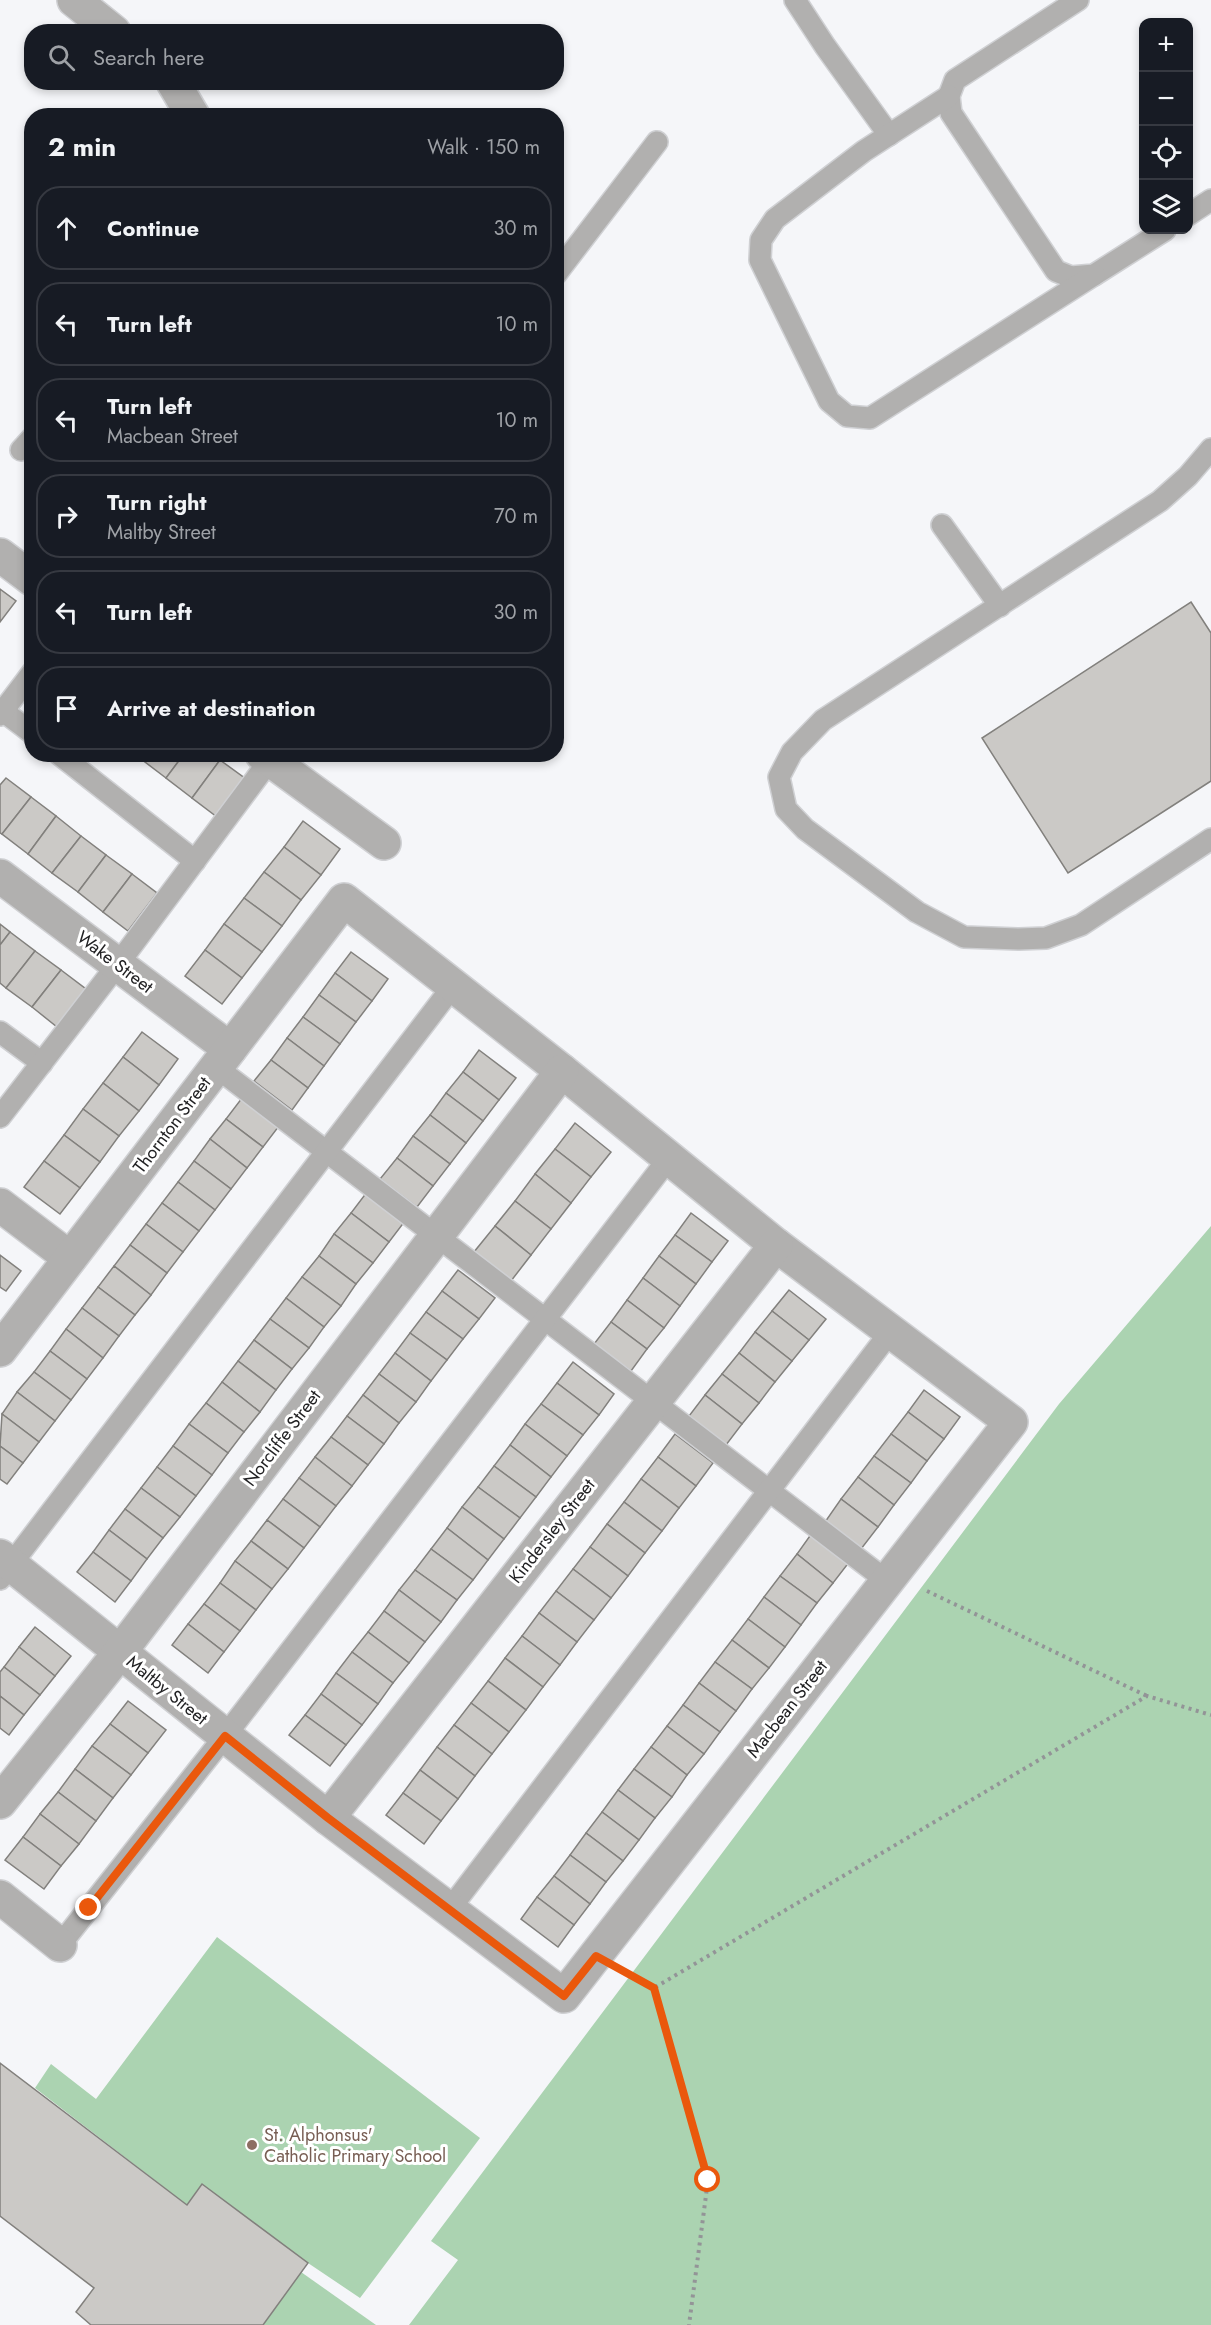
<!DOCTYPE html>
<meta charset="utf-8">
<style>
:root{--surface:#171b24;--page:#242831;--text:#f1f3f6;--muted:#9ea1a6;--line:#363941}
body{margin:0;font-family:Jost,sans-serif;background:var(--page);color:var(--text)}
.controls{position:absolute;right:18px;top:18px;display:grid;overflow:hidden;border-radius:12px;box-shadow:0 3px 9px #0003}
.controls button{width:54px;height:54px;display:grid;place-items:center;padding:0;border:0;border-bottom:2px solid var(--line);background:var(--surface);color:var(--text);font:30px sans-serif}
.stop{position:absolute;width:18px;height:18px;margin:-14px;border:4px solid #ea580c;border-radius:50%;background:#fff}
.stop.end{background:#ea580c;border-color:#fff;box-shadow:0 2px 6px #0008}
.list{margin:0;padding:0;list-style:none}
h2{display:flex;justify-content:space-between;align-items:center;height:78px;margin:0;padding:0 24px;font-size:26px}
h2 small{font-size:20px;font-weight:400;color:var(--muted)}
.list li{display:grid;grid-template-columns:39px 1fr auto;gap:18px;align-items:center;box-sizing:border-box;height:84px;margin:0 12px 12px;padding:0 12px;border:2px solid var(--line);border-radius:24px}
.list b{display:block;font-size:22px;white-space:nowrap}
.list p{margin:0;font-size:20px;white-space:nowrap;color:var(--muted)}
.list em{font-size:20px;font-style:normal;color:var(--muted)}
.icon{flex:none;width:33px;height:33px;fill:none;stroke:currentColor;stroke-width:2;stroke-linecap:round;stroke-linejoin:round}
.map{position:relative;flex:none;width:1211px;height:2325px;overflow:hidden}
.search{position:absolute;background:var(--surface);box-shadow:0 3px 9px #0003;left:24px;top:24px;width:540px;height:66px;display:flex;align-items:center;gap:15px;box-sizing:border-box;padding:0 21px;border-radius:24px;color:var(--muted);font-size:22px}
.panel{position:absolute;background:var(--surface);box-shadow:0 3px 9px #0003;left:24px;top:108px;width:540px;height:654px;border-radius:24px}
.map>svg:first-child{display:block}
.green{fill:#abd3b1}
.building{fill:#cbc9c6;stroke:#82807d;stroke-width:1.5}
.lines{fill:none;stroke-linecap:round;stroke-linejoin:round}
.lane-casing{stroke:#cfd0d3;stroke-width:24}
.street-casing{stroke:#cfd0d3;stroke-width:36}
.path{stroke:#939497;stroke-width:4;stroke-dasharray:3 4.5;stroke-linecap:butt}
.lane{stroke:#b1b0af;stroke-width:21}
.street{stroke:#b1b0af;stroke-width:33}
.route{stroke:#ea580c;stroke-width:8}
.education-dot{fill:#8d6e63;stroke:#fff;stroke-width:2}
.labels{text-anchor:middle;stroke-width:6;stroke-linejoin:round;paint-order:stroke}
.street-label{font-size:18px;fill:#222224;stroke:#fff}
.education-label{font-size:18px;fill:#785e54;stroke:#fff;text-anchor:start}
</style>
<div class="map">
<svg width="1211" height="2325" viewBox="0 0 1211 2325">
<rect width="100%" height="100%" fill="#f5f6f9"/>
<g class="green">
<polygon points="1211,1226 1211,2325 409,2325 458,2260 431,2241 1059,1404"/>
<polygon points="217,1937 480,2138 360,2298 308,2263 202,2185 187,2205 35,2088 51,2064 96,2099"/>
<polygon points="301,2272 376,2325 263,2325"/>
</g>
<g class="building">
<polygon points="0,589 16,601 0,622"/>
<polygon points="1191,602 1211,633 1211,781 1068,873 982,738"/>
<polygon points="144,754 184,754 166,778 141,759"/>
<polygon points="184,754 214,754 220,760 192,798 166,778"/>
<polygon points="220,760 246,779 217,817 192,798"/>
<polygon points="6,778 31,797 2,834 0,833 0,785"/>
<polygon points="31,797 56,816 28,854 2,834"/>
<polygon points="56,816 81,836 52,873 28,854"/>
<polygon points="303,821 340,849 321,875 284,847"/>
<polygon points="81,836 106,855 78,892 52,873"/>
<polygon points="284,847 321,875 301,900 264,872"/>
<polygon points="106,855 132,874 103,912 78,892"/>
<polygon points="264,872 301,900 282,926 244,898"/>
<polygon points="132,874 157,893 128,931 103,912"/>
<polygon points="244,898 282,926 262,952 224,924"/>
<polygon points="0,924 10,932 0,945"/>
<polygon points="224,924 262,952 242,978 205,950"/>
<polygon points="10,932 35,951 6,988 0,983 0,945"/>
<polygon points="205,950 242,978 222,1004 185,976"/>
<polygon points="35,951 61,970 32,1007 6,988"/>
<polygon points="351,952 388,979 372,1001 335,973"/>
<polygon points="61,970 86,989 57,1027 32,1007"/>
<polygon points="335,973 372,1001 356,1022 319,995"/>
<polygon points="319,995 356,1022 340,1044 303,1017"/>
<polygon points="303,1017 340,1044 324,1066 287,1038"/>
<polygon points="142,1032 178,1059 159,1085 123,1057"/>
<polygon points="287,1038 324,1066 308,1088 271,1060"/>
<polygon points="479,1050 516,1078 499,1100 463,1072"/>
<polygon points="123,1057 159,1085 139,1111 103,1083"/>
<polygon points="271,1060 308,1088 292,1110 254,1081"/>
<polygon points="463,1072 499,1100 483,1121 446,1093"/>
<polygon points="103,1083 139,1111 119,1136 83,1109"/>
<polygon points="446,1093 483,1121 466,1143 430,1115"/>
<polygon points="242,1098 279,1126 263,1147 226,1119"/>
<polygon points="83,1109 119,1136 100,1162 64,1135"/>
<polygon points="430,1115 466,1143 450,1164 413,1136"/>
<polygon points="226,1119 263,1147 247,1168 210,1139"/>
<polygon points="575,1123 611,1152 591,1177 555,1149"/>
<polygon points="64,1135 100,1162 80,1188 44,1161"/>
<polygon points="413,1136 450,1164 433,1186 397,1158"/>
<polygon points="210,1139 247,1168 231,1189 194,1161"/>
<polygon points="555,1149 591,1177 571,1203 535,1174"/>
<polygon points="397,1158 433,1186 417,1207 380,1179"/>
<polygon points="44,1161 80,1188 60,1214 24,1187"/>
<polygon points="194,1161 231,1189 215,1210 178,1182"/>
<polygon points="535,1174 571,1203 551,1229 515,1201"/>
<polygon points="178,1182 215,1210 199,1231 162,1203"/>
<polygon points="367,1192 405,1221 389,1242 351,1213"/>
<polygon points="515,1201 551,1229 531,1255 495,1226"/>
<polygon points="162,1203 199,1231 183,1252 146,1224"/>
<polygon points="351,1213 389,1242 373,1263 334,1234"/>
<polygon points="691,1213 728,1241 712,1262 675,1235"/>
<polygon points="146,1224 183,1252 167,1273 130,1245"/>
<polygon points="495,1226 531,1255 511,1281 474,1252"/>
<polygon points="334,1234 373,1263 356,1284 319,1256"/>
<polygon points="675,1235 712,1262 696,1284 659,1256"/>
<polygon points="130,1245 167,1273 151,1295 114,1266"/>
<polygon points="0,1255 21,1271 6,1291 0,1287"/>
<polygon points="319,1256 356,1284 341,1306 302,1277"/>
<polygon points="659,1256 696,1284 680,1306 643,1278"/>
<polygon points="114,1266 151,1295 135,1315 98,1287"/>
<polygon points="458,1270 495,1298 479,1319 442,1291"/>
<polygon points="302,1277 341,1306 324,1327 286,1298"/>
<polygon points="643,1278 680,1306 664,1328 627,1300"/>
<polygon points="98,1287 135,1315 119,1336 82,1308"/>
<polygon points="789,1290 826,1319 809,1340 772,1311"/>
<polygon points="442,1291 479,1319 463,1339 426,1312"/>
<polygon points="286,1298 324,1327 309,1348 270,1319"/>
<polygon points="627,1300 664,1328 647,1349 611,1322"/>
<polygon points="82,1308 119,1336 103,1358 66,1329"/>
<polygon points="772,1311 809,1340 792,1361 755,1332"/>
<polygon points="426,1312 463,1339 447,1360 410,1333"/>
<polygon points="270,1319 309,1348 292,1369 254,1340"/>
<polygon points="611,1322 647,1349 631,1371 594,1344"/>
<polygon points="66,1329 103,1358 87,1379 50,1351"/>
<polygon points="755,1332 792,1361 775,1382 739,1353"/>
<polygon points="410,1333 447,1360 431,1381 395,1353"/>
<polygon points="254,1340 292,1369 276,1390 238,1361"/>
<polygon points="50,1351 87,1379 71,1400 34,1372"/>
<polygon points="395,1353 431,1381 416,1402 379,1374"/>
<polygon points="739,1353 775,1382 759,1403 722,1374"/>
<polygon points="238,1361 276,1390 260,1412 222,1382"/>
<polygon points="573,1362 614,1394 599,1415 557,1383"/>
<polygon points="34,1372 71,1400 55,1421 17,1392"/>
<polygon points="379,1374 416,1402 399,1423 363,1395"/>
<polygon points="722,1374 759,1403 742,1424 705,1395"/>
<polygon points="222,1382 260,1412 244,1432 206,1403"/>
<polygon points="557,1383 599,1415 583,1435 541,1404"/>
<polygon points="924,1390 960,1417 944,1439 908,1412"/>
<polygon points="17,1392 55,1421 39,1442 2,1414"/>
<polygon points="363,1395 399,1423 384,1444 347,1416"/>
<polygon points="705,1395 742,1424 726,1445 689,1416"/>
<polygon points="206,1403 244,1432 228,1453 189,1424"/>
<polygon points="541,1404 583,1435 567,1456 525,1424"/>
<polygon points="908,1412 944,1439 927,1461 891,1434"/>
<polygon points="2,1414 39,1442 23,1463 0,1446"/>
<polygon points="347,1416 384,1444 368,1465 331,1437"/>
<polygon points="189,1424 228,1453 212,1475 173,1446"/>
<polygon points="525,1424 567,1456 551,1477 510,1445"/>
<polygon points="675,1434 713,1463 696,1486 658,1457"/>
<polygon points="891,1434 927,1461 911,1483 874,1456"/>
<polygon points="331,1437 368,1465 352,1486 315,1457"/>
<polygon points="510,1445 551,1477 536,1497 494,1466"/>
<polygon points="0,1446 23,1463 7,1484 0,1479"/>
<polygon points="173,1446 212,1475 196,1496 157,1467"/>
<polygon points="874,1456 911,1483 894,1505 858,1477"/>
<polygon points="315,1457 352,1486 336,1506 299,1478"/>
<polygon points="658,1457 696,1486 679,1508 641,1479"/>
<polygon points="494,1466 536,1497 520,1518 478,1487"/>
<polygon points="157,1467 196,1496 180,1517 141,1488"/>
<polygon points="858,1477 894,1505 878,1527 841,1499"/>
<polygon points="299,1478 336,1506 320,1527 283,1499"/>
<polygon points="641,1479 679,1508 662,1531 624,1502"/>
<polygon points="478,1487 520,1518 504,1539 462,1507"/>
<polygon points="141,1488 180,1517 163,1538 125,1509"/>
<polygon points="283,1499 320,1527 304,1548 267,1520"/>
<polygon points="841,1499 878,1527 861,1549 825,1522"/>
<polygon points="624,1502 662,1531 645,1553 607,1524"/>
<polygon points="462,1507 504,1539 488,1560 447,1528"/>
<polygon points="125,1509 163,1538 147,1559 109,1530"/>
<polygon points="267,1520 304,1548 288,1569 251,1541"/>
<polygon points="607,1524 645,1553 628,1576 590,1547"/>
<polygon points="447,1528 488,1560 473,1580 431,1549"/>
<polygon points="109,1530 147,1559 131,1581 93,1552"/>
<polygon points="812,1533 850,1561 833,1583 797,1554"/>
<polygon points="251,1541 288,1569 272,1589 235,1561"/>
<polygon points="590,1547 628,1576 611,1598 573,1569"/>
<polygon points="431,1549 473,1580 457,1600 415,1570"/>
<polygon points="93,1552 131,1581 115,1602 77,1572"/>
<polygon points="797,1554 833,1583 817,1603 780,1576"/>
<polygon points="235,1561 272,1589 256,1610 220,1583"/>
<polygon points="573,1569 611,1598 594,1620 556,1591"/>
<polygon points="415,1570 457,1600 441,1622 399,1590"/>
<polygon points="780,1576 817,1603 801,1625 764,1597"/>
<polygon points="220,1583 256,1610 240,1631 204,1604"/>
<polygon points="399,1590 441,1622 425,1642 384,1611"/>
<polygon points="556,1591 594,1620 577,1642 539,1613"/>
<polygon points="764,1597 801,1625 785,1647 748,1619"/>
<polygon points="204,1604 240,1631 224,1652 188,1624"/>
<polygon points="384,1611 425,1642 409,1663 368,1632"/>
<polygon points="539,1613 577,1642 560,1665 522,1636"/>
<polygon points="748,1619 785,1647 769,1668 732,1640"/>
<polygon points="188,1624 224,1652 208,1673 172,1645"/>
<polygon points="35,1627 71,1656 55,1676 19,1647"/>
<polygon points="368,1632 409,1663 393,1683 352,1652"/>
<polygon points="522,1636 560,1665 543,1687 505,1658"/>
<polygon points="732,1640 769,1668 752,1689 715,1662"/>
<polygon points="19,1647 55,1676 40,1695 4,1667"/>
<polygon points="352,1652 393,1683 378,1704 336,1673"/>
<polygon points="505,1658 543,1687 526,1710 488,1681"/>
<polygon points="715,1662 752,1689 736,1711 699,1683"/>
<polygon points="4,1667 40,1695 24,1715 0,1696 0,1672"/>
<polygon points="336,1673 378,1704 362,1725 321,1694"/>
<polygon points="488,1681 526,1710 509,1732 471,1703"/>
<polygon points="699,1683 736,1711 720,1732 683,1705"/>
<polygon points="321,1694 362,1725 346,1745 305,1715"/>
<polygon points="0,1696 24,1715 9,1735 0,1728"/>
<polygon points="128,1701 166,1730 148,1753 110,1724"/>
<polygon points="471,1703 509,1732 492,1754 454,1725"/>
<polygon points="683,1705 720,1732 704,1754 667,1726"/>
<polygon points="305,1715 346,1745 330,1766 289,1735"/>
<polygon points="110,1724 148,1753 131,1775 92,1746"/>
<polygon points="454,1725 492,1754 475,1776 437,1747"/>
<polygon points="667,1726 704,1754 687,1775 651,1747"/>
<polygon points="92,1746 131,1775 113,1798 75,1769"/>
<polygon points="437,1747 475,1776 458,1799 420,1770"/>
<polygon points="651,1747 687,1775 672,1797 634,1769"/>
<polygon points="75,1769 113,1798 96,1821 58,1792"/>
<polygon points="634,1769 672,1797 655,1818 618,1790"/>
<polygon points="420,1770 458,1799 441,1821 403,1793"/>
<polygon points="618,1790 655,1818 639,1840 602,1812"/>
<polygon points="58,1792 96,1821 79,1844 40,1814"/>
<polygon points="403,1793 441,1821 424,1844 386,1815"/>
<polygon points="602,1812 639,1840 623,1861 586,1833"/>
<polygon points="40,1814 79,1844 61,1866 23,1837"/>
<polygon points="586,1833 623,1861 606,1882 570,1855"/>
<polygon points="23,1837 61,1866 44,1889 5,1860"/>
<polygon points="570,1855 606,1882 590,1904 554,1876"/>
<polygon points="554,1876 590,1904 574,1925 537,1897"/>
<polygon points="537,1897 574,1925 558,1947 521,1919"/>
<polygon points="0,2063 187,2205 202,2184 308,2263 263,2325 91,2325 76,2312 94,2288 0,2216"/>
</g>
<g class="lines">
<g class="lane-casing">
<g id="lane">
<polyline points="795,0 825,46 889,135"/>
<polyline points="1078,0 955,80 949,96 951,113 1056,271 1071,277 1094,275 1165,230"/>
<polyline points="949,96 864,151 775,219 761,240 760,260 829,401 847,416 870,418 1094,275"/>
<polyline points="1188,215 1211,200"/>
<polyline points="556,274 657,142"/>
<polyline points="1211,449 1188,476 1160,501 823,720 792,752 779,777 786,809 805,829 917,912 964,937 1019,939 1046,938 1081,925 1211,839"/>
<polyline points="21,450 32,438"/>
<polyline points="942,525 1000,606"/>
<polyline points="3,711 32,733"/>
<polyline points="0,715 32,673"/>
<polyline points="59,754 195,861"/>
<polyline points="0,1032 42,1063"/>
<polyline points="216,1067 887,1581"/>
<polyline points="0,1117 118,964 270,760"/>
<polyline points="0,1579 453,986"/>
<polyline points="449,1910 891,1331"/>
<polyline points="60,1945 225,1736 669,1158"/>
</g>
</g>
<g class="street-casing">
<g id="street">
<polyline points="74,0 114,32"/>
<polyline points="173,82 193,116"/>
<polyline points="0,555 32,579"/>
<polyline points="262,754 384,843"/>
<polyline points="0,876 230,1049"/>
<polyline points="0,1205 70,1258"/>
<polyline points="0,1350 344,900 562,1071 776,1245 1011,1422 564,1996 328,1818 0,1556"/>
<polyline points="0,1802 120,1652 562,1071"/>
<polyline points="328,1818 776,1245"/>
<polyline points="0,1897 60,1945"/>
</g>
</g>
<g class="path">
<polyline points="927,1591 1147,1696"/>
<polyline points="629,1974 654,1988 1147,1696 1211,1715"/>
<polyline points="654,1988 708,2180 689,2325"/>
</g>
<use href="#lane" class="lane"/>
<use href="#street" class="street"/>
</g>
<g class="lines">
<polyline class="route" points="89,1908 225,1736 328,1818 564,1996 596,1956 654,1988 708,2180"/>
</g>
<circle class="education-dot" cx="252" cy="2145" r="6"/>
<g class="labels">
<g class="street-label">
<text transform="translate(115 962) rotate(37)" y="6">Wake Street</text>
<text transform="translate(172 1125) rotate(-53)" y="6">Thornton Street</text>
<text transform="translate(282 1438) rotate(-53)" y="6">Norcliffe Street</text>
<text transform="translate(552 1531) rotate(-52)" y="6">Kindersley Street</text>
<text transform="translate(167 1690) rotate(39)" y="6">Maltby Street</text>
<text transform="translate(787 1709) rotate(-52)" y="6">Macbean Street</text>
</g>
<g class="education-label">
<text x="264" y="2141">St. Alphonsus'<tspan x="264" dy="21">Catholic Primary School</tspan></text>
</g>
</g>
</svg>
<div class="controls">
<button>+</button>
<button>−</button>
<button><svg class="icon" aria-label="locate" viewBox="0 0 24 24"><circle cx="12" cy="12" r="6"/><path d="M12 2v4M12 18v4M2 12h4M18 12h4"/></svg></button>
<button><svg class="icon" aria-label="layers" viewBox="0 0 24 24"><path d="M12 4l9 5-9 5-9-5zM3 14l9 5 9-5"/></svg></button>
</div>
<div class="stop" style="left:708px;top:2180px"></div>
<div class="stop end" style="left:89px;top:1908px"></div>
<div class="search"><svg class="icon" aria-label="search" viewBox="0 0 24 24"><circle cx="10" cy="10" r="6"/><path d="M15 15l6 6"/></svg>Search here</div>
<section class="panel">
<h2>2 min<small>Walk · 150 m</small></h2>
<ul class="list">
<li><svg class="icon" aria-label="ahead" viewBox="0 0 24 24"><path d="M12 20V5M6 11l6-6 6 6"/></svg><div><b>Continue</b></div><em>30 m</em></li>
<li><svg class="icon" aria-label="left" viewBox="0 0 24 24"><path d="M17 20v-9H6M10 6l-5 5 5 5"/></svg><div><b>Turn left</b></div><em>10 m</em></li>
<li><svg class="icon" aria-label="left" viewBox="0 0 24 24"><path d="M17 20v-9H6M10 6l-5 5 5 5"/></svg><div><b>Turn left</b><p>Macbean Street</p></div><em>10 m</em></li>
<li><svg class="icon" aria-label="right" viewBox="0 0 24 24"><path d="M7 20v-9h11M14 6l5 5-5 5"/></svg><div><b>Turn right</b><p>Maltby Street</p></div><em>70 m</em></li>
<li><svg class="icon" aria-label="left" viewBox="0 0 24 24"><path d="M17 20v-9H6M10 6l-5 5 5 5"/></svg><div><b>Turn left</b></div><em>30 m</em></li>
<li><svg class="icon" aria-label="arrive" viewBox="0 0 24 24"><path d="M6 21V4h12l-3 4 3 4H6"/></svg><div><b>Arrive at destination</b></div></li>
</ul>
</section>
</div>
